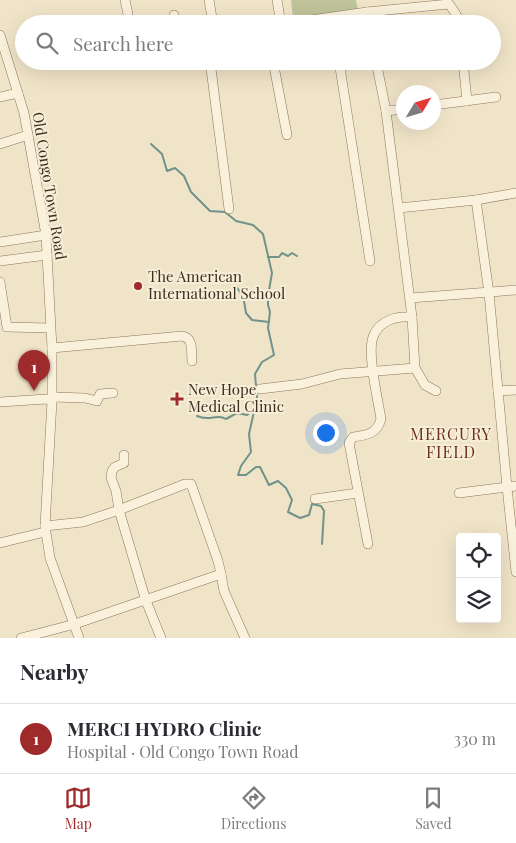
<!DOCTYPE html>
<meta charset="utf-8">
<style>
:root{--surface:#fff;--page:#f2f2f3;--text:#2b2b33;--muted:#7c7c81;--line:#e1e1e2;--accent:#9e2a2b}
body{margin:0;font-family:"Playfair Display",serif;background:var(--page);color:var(--text)}
.controls{position:absolute;right:15px;bottom:15px;display:grid;overflow:hidden;border-radius:5px;box-shadow:0 5px 20px #0002}
.controls button{width:45px;height:45px;display:grid;place-items:center;padding:0;border:0;border-bottom:1px solid var(--line);background:var(--surface);color:var(--text);font:25px sans-serif}
.compass{position:absolute;left:396px;top:85px;width:45px;height:45px;border-radius:50%;background:var(--surface);box-shadow:0 5px 20px #0002;rotate:52deg}
.you{position:absolute;left:325px;top:432px;width:18px;height:18px;margin:-12px;border:4px solid #fff;border-radius:50%;background:#1a73e8;box-shadow:0 0 0 8px #1a73e833}
.badge{display:grid;place-items:center;width:32px;height:32px;border-radius:50%;background:var(--accent);color:#fff;font-size:16px;font-weight:700}
.pin{position:absolute;translate:-50% -41px;filter:drop-shadow(0 1px 2px #0008)}
.pin::after{content:'';position:absolute;top:26px;width:18px;height:15px;background:inherit;clip-path:polygon(0 0,100% 0,50% 100%)}
.list{margin:0;padding:0;list-style:none}
h2{display:flex;justify-content:space-between;align-items:center;height:65px;margin:0;padding:0 20px;font-size:21px}
h2 small{font-size:16px;font-weight:400;color:var(--muted)}
.list li{display:grid;grid-template-columns:32px 1fr auto;gap:15px;align-items:center;box-sizing:border-box;height:70px;padding:0 20px;border-top:1px solid var(--line)}
.list b{display:block;font-size:19px;white-space:nowrap}
.list p{margin:0;font-size:16px;white-space:nowrap;color:var(--muted)}
.list em{font-size:16px;font-style:normal;color:var(--muted)}
.icon{flex:none;width:28px;height:28px;fill:none;stroke:currentColor;stroke-width:2;stroke-linecap:round;stroke-linejoin:round}
.map{position:relative;flex:none;width:516px;height:638px;overflow:hidden}
.search{position:absolute;background:var(--surface);box-shadow:0 5px 20px #0002;left:15px;right:15px;top:15px;height:55px;display:flex;align-items:center;gap:12px;box-sizing:border-box;padding:0 18px;border-radius:28px;color:var(--muted);font-size:19px}
.sheet{height:135px;background:var(--surface)}
nav{display:flex;justify-content:space-around;align-items:center;box-sizing:border-box;height:70px;border-top:1px solid var(--line);background:var(--surface);font-size:14px;color:var(--muted)}
nav a{display:grid;justify-items:center;gap:2px}
nav .on{color:var(--accent)}
.map>svg:first-child{display:block}
.cemetery{fill:#bfc49a}
.lines{fill:none;stroke-linecap:round;stroke-linejoin:round}
.stream{stroke:#6f938a;stroke-width:2}
.minor-casing{stroke:#8d765c;stroke-width:10}
.minor{stroke:#faf1dc;stroke-width:9}
.poi-dot{fill:#9e2a2b;stroke:#f7eed8;stroke-width:2}
.labels{text-anchor:middle;stroke-width:4;stroke-linejoin:round;paint-order:stroke}
.street-label{font-size:15px;fill:#3d2e20;stroke:#f7eed8}
.poi-label{font-size:15px;fill:#3d2e20;stroke:#f7eed8;text-anchor:start}
.neighbourhood-label{font-size:16px;letter-spacing:1px;fill:#6b2e1e;stroke:#f7eed8}
</style>
<div class="map">
<svg width="516" height="638" viewBox="0 0 516 638">
<rect width="100%" height="100%" fill="#f0e4c8"/>
<polygon class="cemetery" points="291,0 356,0 358,10 293,18"/>
<g class="lines">
<g class="stream">
<polyline points="151,144 162,154 167,171 175,168 184,176 191,192 210,211 225,212 236,221 253,225 263,234 272,273 268,296 268,305 270,312 268,328 274,355 262,362 255,374 257,398 249,434 251,452 241,466 238,475 246,475 256,467 260,467 269,485 278,481 286,488 292,500 288,512 300,518 309,515 312,504 321,506 324,511 322,544"/>
<polyline points="268,257 279,257 282,253 288,256 292,253 297,256"/>
<polyline points="237,288 243,295 246,313 252,320 269,322"/>
<path d="M197,416C210,422 217,413 226,419L237,413L247,415L254,410"/>
</g>
<g class="minor-casing">
<g id="minor">
<polyline points="125,0 128,14"/>
<polyline points="209,0 213,24"/>
<polyline points="277,0 281,24"/>
<polyline points="367,12 369,24"/>
<polyline points="174,15 175,24"/>
<polyline points="284,24 367,12 449,4 456,14 459,24"/>
<polyline points="0,35 24,113 46,235 52,348 52,401 45,526 50,558 79,638"/>
<polyline points="210,61 229,209"/>
<polyline points="273,61 287,135"/>
<polyline points="339,61 370,261"/>
<polyline points="463,61 467,101"/>
<polyline points="0,97 18,93"/>
<polyline points="434,105 496,97"/>
<polyline points="386,111 404,109"/>
<polyline points="0,144 28,135"/>
<polyline points="399,208 476,200 516,193"/>
<polyline points="0,242 46,235"/>
<polyline points="0,261 47,255"/>
<polyline points="0,282 7,327 50,328"/>
<polyline points="410,298 516,290"/>
<polyline points="412,317 415,368 425,385 436,391"/>
<path d="M52,348L182,336C194,338 191,351 192,361"/>
<polyline points="260,389 302,384 340,374 415,368"/>
<polyline points="498,391 516,390"/>
<polyline points="52,397 85,398 97,401 100,394 113,393"/>
<polyline points="0,402 46,399 52,401"/>
<polyline points="124,455 124,463 115,467 112,471 111,478 116,491 119,510 146,601 161,638"/>
<polyline points="516,486 507,487 516,572"/>
<polyline points="459,493 507,487 489,293 476,200"/>
<polyline points="315,499 358,493"/>
<polyline points="0,543 45,532"/>
<path d="M368,544L349,443L353,437C367,435 377,434 381,419C378,400 367,354 373,337C379,320 397,316 412,317L386,111L376,61"/>
<polyline points="221,574 224,591 245,638"/>
<polyline points="21,638 75,624 221,574 218,561 191,484 185,484 119,510 83,522 45,526"/>
</g>
</g>
<use href="#minor" class="minor"/>
</g>
<g class="poi-dot">
<circle cx="138" cy="286" r="5"/>
<path d="M174.5 391.5h5v5h5v5h-5v5h-5v-5h-5v-5h5z"/>
</g>
<g class="labels">
<g class="street-label">
<text transform="translate(49 186) rotate(81)" y="5">Old Congo Town Road</text>
</g>
<g class="poi-label">
<text x="148" y="282">The American<tspan x="148" dy="17">International School</tspan></text>
<text x="188" y="395">New Hope<tspan x="188" dy="17">Medical Clinic</tspan></text>
</g>
<g class="neighbourhood-label">
<text x="451" y="440">MERCURY<tspan x="451" dy="18">FIELD</tspan></text>
</g>
</g>
</svg>
<div class="controls">
<button><svg class="icon" aria-label="locate" viewBox="0 0 24 24"><circle cx="12" cy="12" r="6"/><path d="M12 2v4M12 18v4M2 12h4M18 12h4"/></svg></button>
<button><svg class="icon" aria-label="layers" viewBox="0 0 24 24"><path d="M12 4l9 5-9 5-9-5zM3 14l9 5 9-5"/></svg></button>
</div>
<svg class="compass" viewBox="-18 -18 36 36"><path d="M0-13l5 13h-10z" fill="#e53935"/><path d="M0 13l5-13h-10z" fill="#7c7c81"/></svg>
<div class="you"></div>
<div class="pin badge" style="left:34px;top:391px">1</div>
<div class="search"><svg class="icon" aria-label="search" viewBox="0 0 24 24"><circle cx="10" cy="10" r="6"/><path d="M15 15l6 6"/></svg>Search here</div>
</div>
<section class="sheet">
<h2>Nearby<small></small></h2>
<ul class="list">
<li><span class="badge">1</span><div><b>MERCI HYDRO Clinic</b><p>Hospital · Old Congo Town Road</p></div><em>330 m</em></li>
</ul>
</section>
<nav>
<a class="on"><svg class="icon" aria-label="map" viewBox="0 0 24 24"><path d="M3 6l6-2 6 2 6-2v14l-6 2-6-2-6 2zM9 4v14M15 6v14"/></svg>Map</a>
<a><svg class="icon" aria-label="directions" viewBox="0 0 24 24"><path d="M12 3l9 9-9 9-9-9zM9 14v-3h6M13 9l2 2-2 2"/></svg>Directions</a>
<a><svg class="icon" aria-label="saved" viewBox="0 0 24 24"><path d="M7 4h10v16l-5-4-5 4z"/></svg>Saved</a>
</nav>
